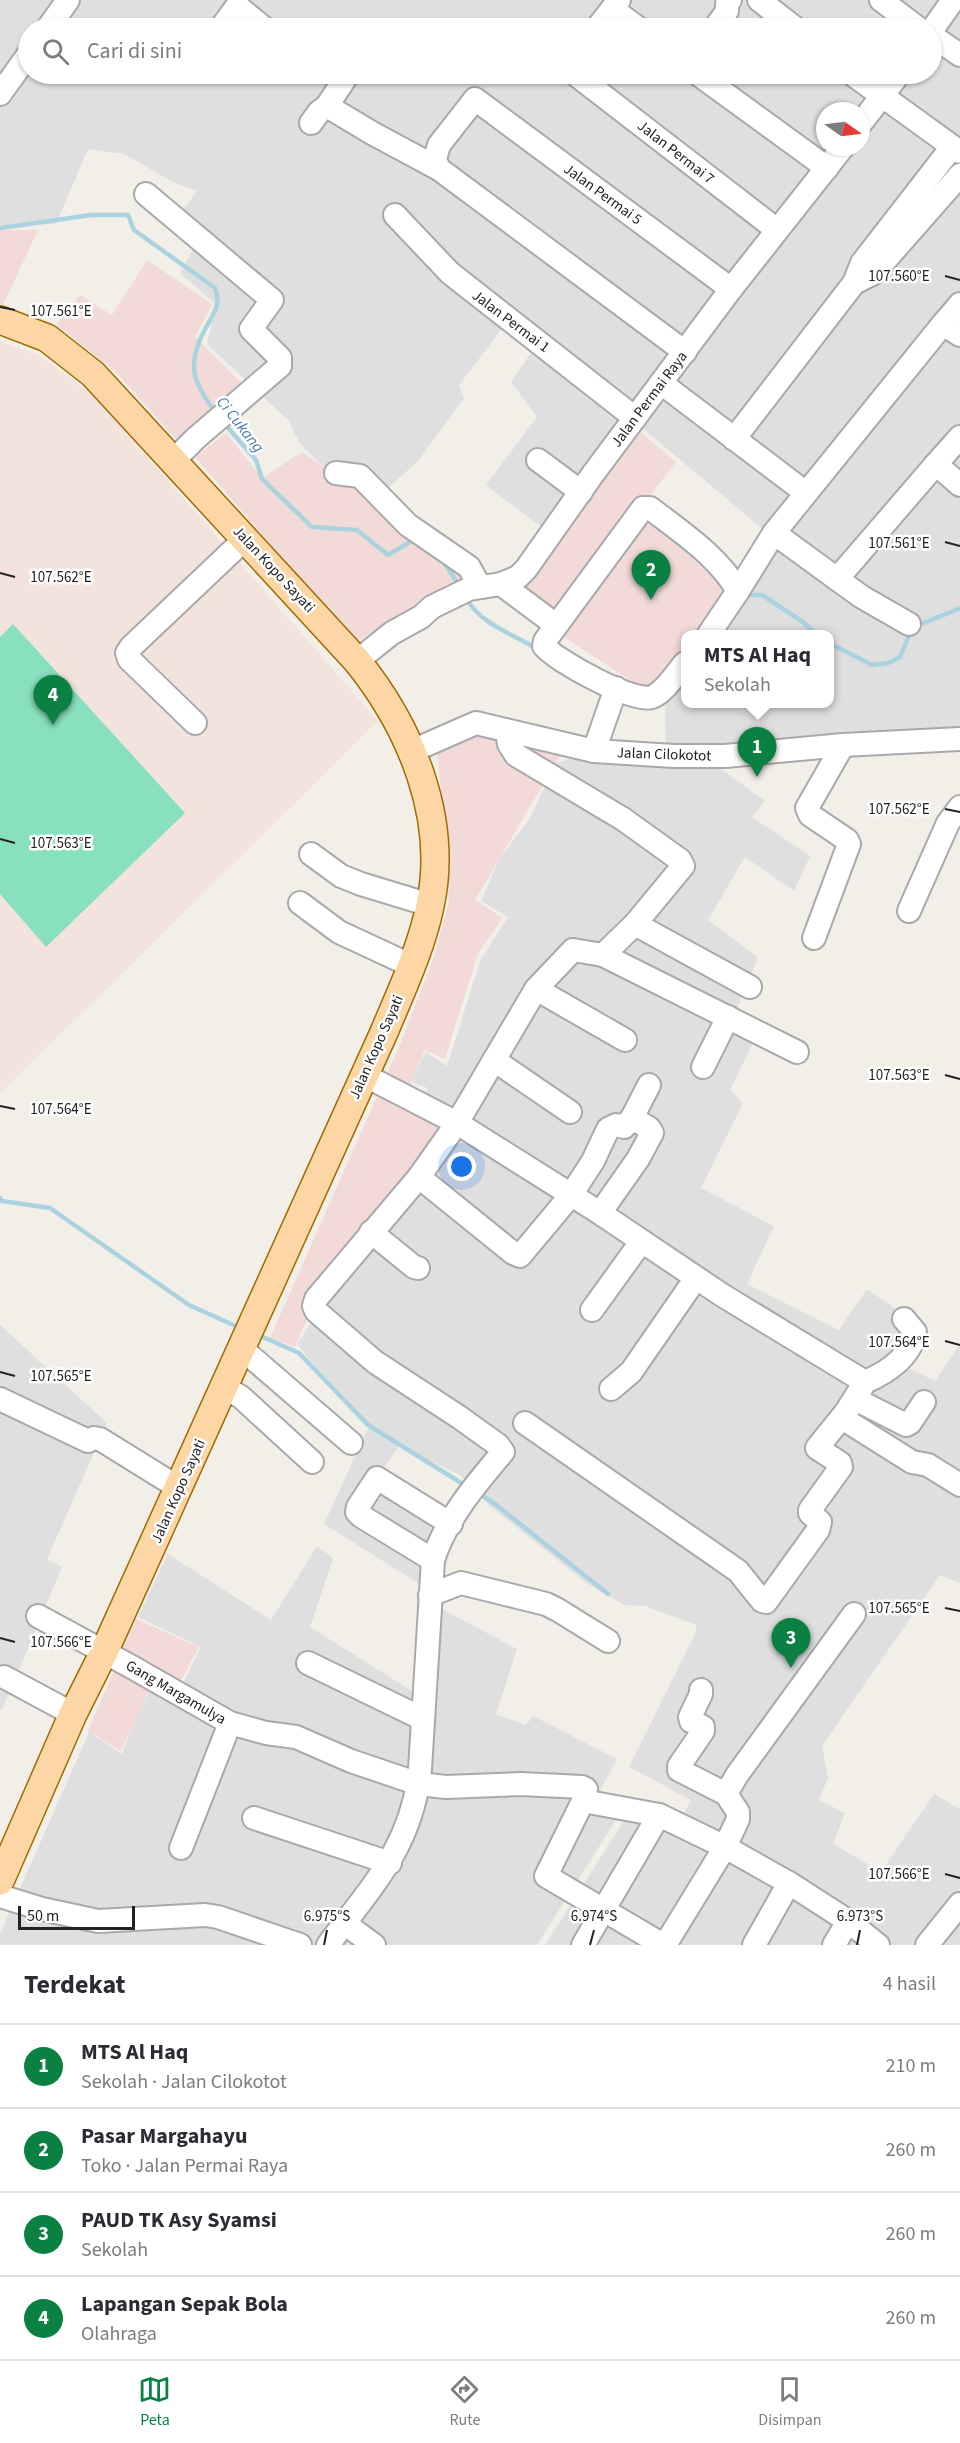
<!DOCTYPE html>
<html lang="id">
<meta charset="utf-8">
<style>
:root{--surface:#fff;--page:#f7f7f7;--text:#2b2b33;--muted:#7c7c81;--line:#e1e1e2;--accent:#0b8043}
body{margin:0;font-family:"Source Sans 3",sans-serif;background:var(--page);color:var(--text)}
.compass{position:absolute;left:816px;top:102px;width:54px;height:54px;border-radius:50%;background:var(--surface);box-shadow:0 2px 4px #0004;rotate:104deg}
.scale{position:absolute;left:18px;bottom:15px;width:117px;box-sizing:border-box;padding-left:6px;border:3px solid #222;border-top:0;font-size:16px;line-height:21px;white-space:nowrap;color:#222;-webkit-text-stroke:4px #fff;paint-order:stroke}
.you{position:absolute;left:462px;top:1167px;width:21px;height:21px;margin:-15px;border:4px solid #fff;border-radius:50%;background:#1a73e8;box-shadow:0 0 0 9px #1a73e833}
.badge{display:grid;place-items:center;width:39px;height:39px;border-radius:50%;background:var(--accent);color:#fff;font-size:20px;font-weight:700}
.pin{position:absolute;translate:-50% -50px;filter:drop-shadow(0 2px 3px #0008)}
.pin::after{content:'';position:absolute;top:32px;width:21px;height:18px;background:inherit;clip-path:polygon(0 0,100% 0,50% 100%)}
.popup{position:absolute;left:681px;top:630px;width:153px;height:78px;box-sizing:border-box;display:grid;place-content:center;border-radius:12px;background:var(--surface);filter:drop-shadow(0 2px 4px #0005);font-size:20px;white-space:nowrap;color:var(--muted)}
.popup b{font-size:22px;color:var(--text)}
.popup::after{content:'';position:absolute;left:50%;top:100%;margin-left:-12px;border:12px solid transparent;border-top-color:var(--surface)}
.list{margin:0;padding:0;list-style:none}
h2{display:flex;justify-content:space-between;align-items:center;height:78px;margin:0;padding:0 24px;font-size:26px}
h2 small{font-size:20px;font-weight:400;color:var(--muted)}
.list li{display:grid;grid-template-columns:39px 1fr auto;gap:18px;align-items:center;box-sizing:border-box;height:84px;padding:0 24px;border-top:2px solid var(--line)}
.list b{display:block;font-size:22px;white-space:nowrap}
.list p{margin:0;font-size:20px;white-space:nowrap;color:var(--muted)}
.list em{font-size:20px;font-style:normal;color:var(--muted)}
.icon{flex:none;width:33px;height:33px;fill:none;stroke:currentColor;stroke-width:2;stroke-linecap:round;stroke-linejoin:round}
.map{position:relative;flex:none;width:960px;height:1945px;overflow:hidden}
.search{position:absolute;background:var(--surface);box-shadow:0 2px 4px #0004;left:18px;right:18px;top:18px;height:66px;display:flex;align-items:center;gap:15px;box-sizing:border-box;padding:0 21px;border-radius:33px;color:var(--muted);font-size:22px}
.sheet{height:414px;background:var(--surface)}
nav{display:flex;justify-content:space-around;align-items:center;box-sizing:border-box;height:84px;border-top:2px solid var(--line);background:var(--surface);font-size:16px;color:var(--muted)}
nav a{display:grid;justify-items:center;gap:3px}
nav .on{color:var(--accent)}
.map>svg:first-child{display:block}
.residential{fill:#e0dfdf;fill-rule:evenodd}
.commercial{fill:#f2dad9}
.military{fill:#f3e3dd}
.pitch{fill:#88e0be}
.lines{fill:none;stroke-linecap:round;stroke-linejoin:round}
.stream{stroke:#aad3df;stroke-width:4.5}
.minor-casing{stroke:#a9a9a9;stroke-width:26}
.major-casing{stroke:#a06b00;stroke-width:30}
.minor{stroke:#fff;stroke-width:22}
.major{stroke:#fcd6a4;stroke-width:27}
.ticks{fill:none;stroke:#222;stroke-width:2}
.labels{text-anchor:middle;stroke-width:5;stroke-linejoin:round;paint-order:stroke}
.street-label{font-size:15px;fill:#222;stroke:#fff}
.water-label{font-size:16px;font-style:italic;fill:#4a7aab;stroke:#fff}
.ticks-label{font-size:15px;text-anchor:middle;fill:#222;stroke:#fff;stroke-width:5;stroke-linejoin:round;paint-order:stroke}
</style>
<div class="map">
<svg width="960" height="1945" viewBox="0 0 960 1945">
<rect width="100%" height="100%" fill="#f2efe9"/>
<g class="residential">
<path d="M0,0H960V735L666,748L665,698L685,679V704H829V634H719L771,536L628,416L544,529L486,485L537,417L511,382L533,350L504,326L459,385L464,398L418,461L377,498L320,464L299,442L289,421L207,344L216,304L180,273L197,242L174,222L197,191L173,182L124,154L88,149L56,224L0,225ZM28,28H932V74H28ZM825,111H861V147H825Z"/>
<polygon points="575,757 721,769 765,801 752,817 810,856 794,891 745,857 708,920 758,957 732,1021 755,1039 730,1090 743,1103 701,1188 774,1226 747,1284 839,1330 867,1289 900,1312 894,1324 917,1341 907,1367 935,1381 960,1344 960,1583 940,1575 822,1746 828,1778 819,1800 845,1813 833,1844 881,1872 934,1794 960,1809 960,1945 880,1945 678,1824 691,1800 629,1767 696,1632 696,1625 645,1606 624,1605 585,1582 490,1506 460,1475 399,1446 379,1475 448,1519 421,1585 324,1524 370,1424 350,1409 297,1344 337,1284 428,1088 410,1082 426,1052 447,1066 481,959 508,917 481,901 498,861 530,818 556,763"/>
<polygon points="0,1325 107,1423 47,1559 62,1567 2,1710 0,1709"/>
<polygon points="317,1546 333,1558 310,1627 428,1701 434,1605 517,1649 496,1714 526,1725 533,1716 617,1759 593,1803 616,1820 537,1945 0,1945 0,1934 89,1732 122,1754 134,1721 151,1688 177,1695 201,1647 138,1617 168,1554 271,1620"/>
<polygon points="632,1808 873,1945 545,1945"/>
</g>
<g class="commercial">
<polygon points="0,230 38,230 3,305 0,304"/>
<polygon points="147,260 212,304 195,337 244,385 181,445 114,370 56,325 80,295 112,315"/>
<polygon points="640,432 676,462 550,624 517,598"/>
<polygon points="226,433 262,478 302,452 378,504 471,579 355,642 195,457"/>
<polygon points="653,494 744,571 711,634 685,634 685,662 652,694 551,629"/>
<polygon points="481,734 560,756 475,900 503,918 478,953 445,1059 425,1050 405,1096 452,1127 323,1282 295,1347 270,1338 401,1042 434,957 449,901 444,819 437,753"/>
<polygon points="136,1619 199,1647 175,1692 151,1685 121,1751 88,1731"/>
</g>
<polygon class="military" points="0,341 41,356 96,398 378,721 0,1094"/>
<polygon class="pitch" points="13,624 185,813 46,947 0,894 0,637"/>
<g class="lines">
<g class="stream">
<path d="M0,228L91,215H128L134,230L215,288C224,308 206,322 200,340C197,347 194,359 194,367C194,383 207,401 216,413"/>
<polyline points="223,422 256,460 262,479 312,527 357,530 388,555 415,539"/>
<polyline points="443,560 459,586"/>
<polyline points="745,595 762,595 803,622 816,634"/>
<path d="M466,598C482,626 513,633 538,650"/>
<polyline points="829,643 872,665 888,663 900,657 912,628 960,608"/>
<polyline points="0,1198 2,1201 50,1208 189,1305 240,1328"/>
<polyline points="256,1334 299,1353 368,1425 466,1486"/>
<polyline points="478,1493 495,1504 608,1594"/>
</g>
<g class="minor-casing">
<g id="minor">
<polyline points="759,0 795,28"/>
<polyline points="881,0 918,28"/>
<polyline points="612,9 638,28"/>
<polyline points="224,24 237,6 264,28"/>
<polyline points="48,28 68,0"/>
<polyline points="597,28 619,0"/>
<polyline points="715,28 727,11 727,4 730,0"/>
<polyline points="932,30 953,0"/>
<polyline points="932,36 960,55"/>
<polyline points="348,74 327,106 372,133 439,169 685,352"/>
<polyline points="575,74 777,230"/>
<polyline points="698,74 827,168"/>
<polyline points="852,74 960,152"/>
<polyline points="0,94 28,55"/>
<polyline points="311,123 319,112 327,106"/>
<polyline points="861,123 899,74"/>
<polyline points="439,169 435,159 439,145 475,99 731,289"/>
<polyline points="146,194 272,300 251,329 280,358 280,366 196,438 174,460"/>
<polyline points="395,215 450,273 635,418"/>
<polyline points="854,283 874,273 960,175"/>
<polyline points="960,304 943,324 960,335"/>
<polyline points="661,383 806,493"/>
<polyline points="960,437 936,464 960,485"/>
<polyline points="734,439 854,283 862,263 952,147"/>
<polyline points="538,460 581,492"/>
<polyline points="336,473 360,476 408,525 469,567 480,587"/>
<polyline points="774,533 837,579 936,464"/>
<polyline points="837,579 862,597 909,624"/>
<polyline points="501,584 556,625"/>
<polyline points="738,591 774,533 943,324"/>
<polyline points="357,661 392,633 421,617 432,607 469,589 501,584 518,577 526,569 593,474 731,289 843,147"/>
<path d="M685,663C676,673 665,692 652,697C635,704 556,661 544,646L545,641L643,508H650C681,532 718,556 738,591L709,634"/>
<polyline points="195,723 129,659 127,653 131,647 245,539"/>
<polyline points="412,751 476,723 594,751 674,756 725,756 843,745 960,739"/>
<polyline points="594,751 616,688"/>
<polyline points="311,854 341,876 361,884 430,905"/>
<polyline points="300,903 339,932 412,966"/>
<polyline points="909,911 948,823 960,807"/>
<polyline points="635,924 750,987"/>
<polyline points="814,938 849,844 847,840 810,815 807,808 843,745"/>
<polyline points="603,955 797,1052"/>
<polyline points="536,989 625,1040"/>
<polyline points="494,1060 570,1112"/>
<polyline points="703,1067 728,1017"/>
<polyline points="364,1075 457,1123 600,1213 722,1295 865,1382 846,1412 817,1448 840,1463 841,1467 810,1510 810,1513 820,1522 818,1530 766,1602 762,1601 738,1571 525,1423"/>
<polyline points="419,1177 513,1253 520,1256 571,1195 593,1161 608,1129 616,1125 624,1127 632,1118 649,1085"/>
<polyline points="600,1213 638,1159 652,1133 649,1128 632,1118"/>
<polyline points="371,1232 414,1267 418,1268"/>
<polyline points="592,1310 641,1242"/>
<polyline points="242,1349 351,1443"/>
<path d="M865,1382C886,1373 911,1357 915,1332L904,1319"/>
<polyline points="224,1387 241,1397 312,1462"/>
<polyline points="611,1389 631,1372 696,1278"/>
<polyline points="0,1399 88,1441 94,1438 100,1439 179,1488"/>
<polyline points="855,1399 906,1425 910,1423 924,1402"/>
<polyline points="842,1418 912,1462 928,1465 960,1485"/>
<polyline points="433,1560 361,1516 357,1512 358,1507 377,1478 451,1524"/>
<polyline points="430,1595 461,1583 546,1604 558,1610 608,1641"/>
<polyline points="38,1616 130,1666 230,1723 266,1733 296,1737 351,1761 419,1784 446,1787 521,1784 582,1787 586,1789 583,1801 546,1876 663,1945"/>
<polyline points="308,1663 423,1719"/>
<polyline points="4,1677 73,1714"/>
<polyline points="701,1690 701,1694 690,1717 691,1721 703,1727 703,1731 679,1766 679,1770 726,1794"/>
<polyline points="583,1801 659,1815 725,1847 789,1883 848,1921 878,1945"/>
<polyline points="254,1818 390,1863"/>
<polyline points="181,1848 230,1723"/>
<polyline points="0,1896 42,1909 98,1921 205,1915 218,1917 300,1945"/>
<polyline points="344,1923 374,1945"/>
<path d="M328,1945C372,1886 412,1846 420,1769L433,1560C446,1519 476,1484 503,1452L498,1445L459,1417L375,1362L316,1311L314,1306L316,1299L419,1177L457,1123L536,989L573,950L603,955L635,924L683,866L680,860L623,819L516,755L509,744L507,731"/>
<polyline points="583,1945 659,1815"/>
<polyline points="665,1945 725,1847 738,1819 738,1812 726,1794 737,1775 854,1614"/>
<polyline points="754,1945 789,1883"/>
<polyline points="834,1945 848,1921"/>
<polyline points="927,1945 960,1904"/>
</g>
</g>
<g class="major-casing">
<path id="major" d="M0,320L47,338L93,374L357,661C411,728 449,819 430,906C421,949 402,989 385,1030L104,1652L73,1714L0,1881"/>
</g>
<use href="#minor" class="minor"/>
<use href="#major" class="major"/>
</g>
<path class="ticks" d="M945,276L960,280M0,307L15,310M945,542L960,546M0,573L15,577M945,809L960,812M0,839L15,843M945,1075L960,1079M0,1106L15,1109M945,1341L960,1345M0,1372L15,1376M945,1608L960,1611M0,1638L15,1642M945,1874L960,1878M324,1945L327,1930M590,1945L594,1930M857,1945L860,1930"/>
<g class="labels">
<g class="street-label">
<text transform="translate(676 152) rotate(38)" y="5">Jalan Permai 7</text>
<text transform="translate(603 194) rotate(36)" y="5">Jalan Permai 5</text>
<text transform="translate(511 321) rotate(37)" y="5">Jalan Permai 1</text>
<text transform="translate(649 399) rotate(-53)" y="5">Jalan Permai Raya</text>
<text transform="translate(274 569) rotate(47)" y="5">Jalan Kopo Sayati</text>
<text transform="translate(664 754) rotate(2)" y="5">Jalan Cilokotot</text>
<text transform="translate(376 1047) rotate(-66)" y="5">Jalan Kopo Sayati</text>
<text transform="translate(178 1491) rotate(-66)" y="5">Jalan Kopo Sayati</text>
<text transform="translate(176 1692) rotate(30)" y="5">Gang Margamulya</text>
</g>
<g class="water-label">
<text transform="translate(241 424) rotate(52)" y="6">Ci Cukang</text>
</g>
</g>
<g class="ticks-label">
<text x="899" y="281">107.560°E</text>
<text x="61" y="316">107.561°E</text>
<text x="899" y="548">107.561°E</text>
<text x="61" y="582">107.562°E</text>
<text x="899" y="814">107.562°E</text>
<text x="61" y="848">107.563°E</text>
<text x="899" y="1080">107.563°E</text>
<text x="61" y="1114">107.564°E</text>
<text x="899" y="1347">107.564°E</text>
<text x="61" y="1381">107.565°E</text>
<text x="899" y="1613">107.565°E</text>
<text x="61" y="1647">107.566°E</text>
<text x="899" y="1879">107.566°E</text>
<text x="327" y="1921">6.975°S</text>
<text x="594" y="1921">6.974°S</text>
<text x="860" y="1921">6.973°S</text>
</g>
</svg>
<svg class="compass" viewBox="-18 -18 36 36"><path d="M0-13l5 13h-10z" fill="#e53935"/><path d="M0 13l5-13h-10z" fill="#7c7c81"/></svg>
<div class="scale">50 m</div>
<div class="you"></div>
<div class="pin badge" style="left:757px;top:777px">1</div>
<div class="popup"><b>MTS Al Haq</b>Sekolah</div>
<div class="pin badge" style="left:651px;top:600px">2</div>
<div class="pin badge" style="left:791px;top:1668px">3</div>
<div class="pin badge" style="left:53px;top:725px">4</div>
<div class="search"><svg class="icon" aria-label="search" viewBox="0 0 24 24"><circle cx="10" cy="10" r="6"/><path d="M15 15l6 6"/></svg>Cari di sini</div>
</div>
<section class="sheet">
<h2>Terdekat<small>4 hasil</small></h2>
<ul class="list">
<li><span class="badge">1</span><div><b>MTS Al Haq</b><p>Sekolah · Jalan Cilokotot</p></div><em>210 m</em></li>
<li><span class="badge">2</span><div><b>Pasar Margahayu</b><p>Toko · Jalan Permai Raya</p></div><em>260 m</em></li>
<li><span class="badge">3</span><div><b>PAUD TK Asy Syamsi</b><p>Sekolah</p></div><em>260 m</em></li>
<li><span class="badge">4</span><div><b>Lapangan Sepak Bola</b><p>Olahraga</p></div><em>260 m</em></li>
</ul>
</section>
<nav>
<a class="on"><svg class="icon" aria-label="map" viewBox="0 0 24 24"><path d="M3 6l6-2 6 2 6-2v14l-6 2-6-2-6 2zM9 4v14M15 6v14"/></svg>Peta</a>
<a><svg class="icon" aria-label="directions" viewBox="0 0 24 24"><path d="M12 3l9 9-9 9-9-9zM9 14v-3h6M13 9l2 2-2 2"/></svg>Rute</a>
<a><svg class="icon" aria-label="saved" viewBox="0 0 24 24"><path d="M7 4h10v16l-5-4-5 4z"/></svg>Disimpan</a>
</nav>
